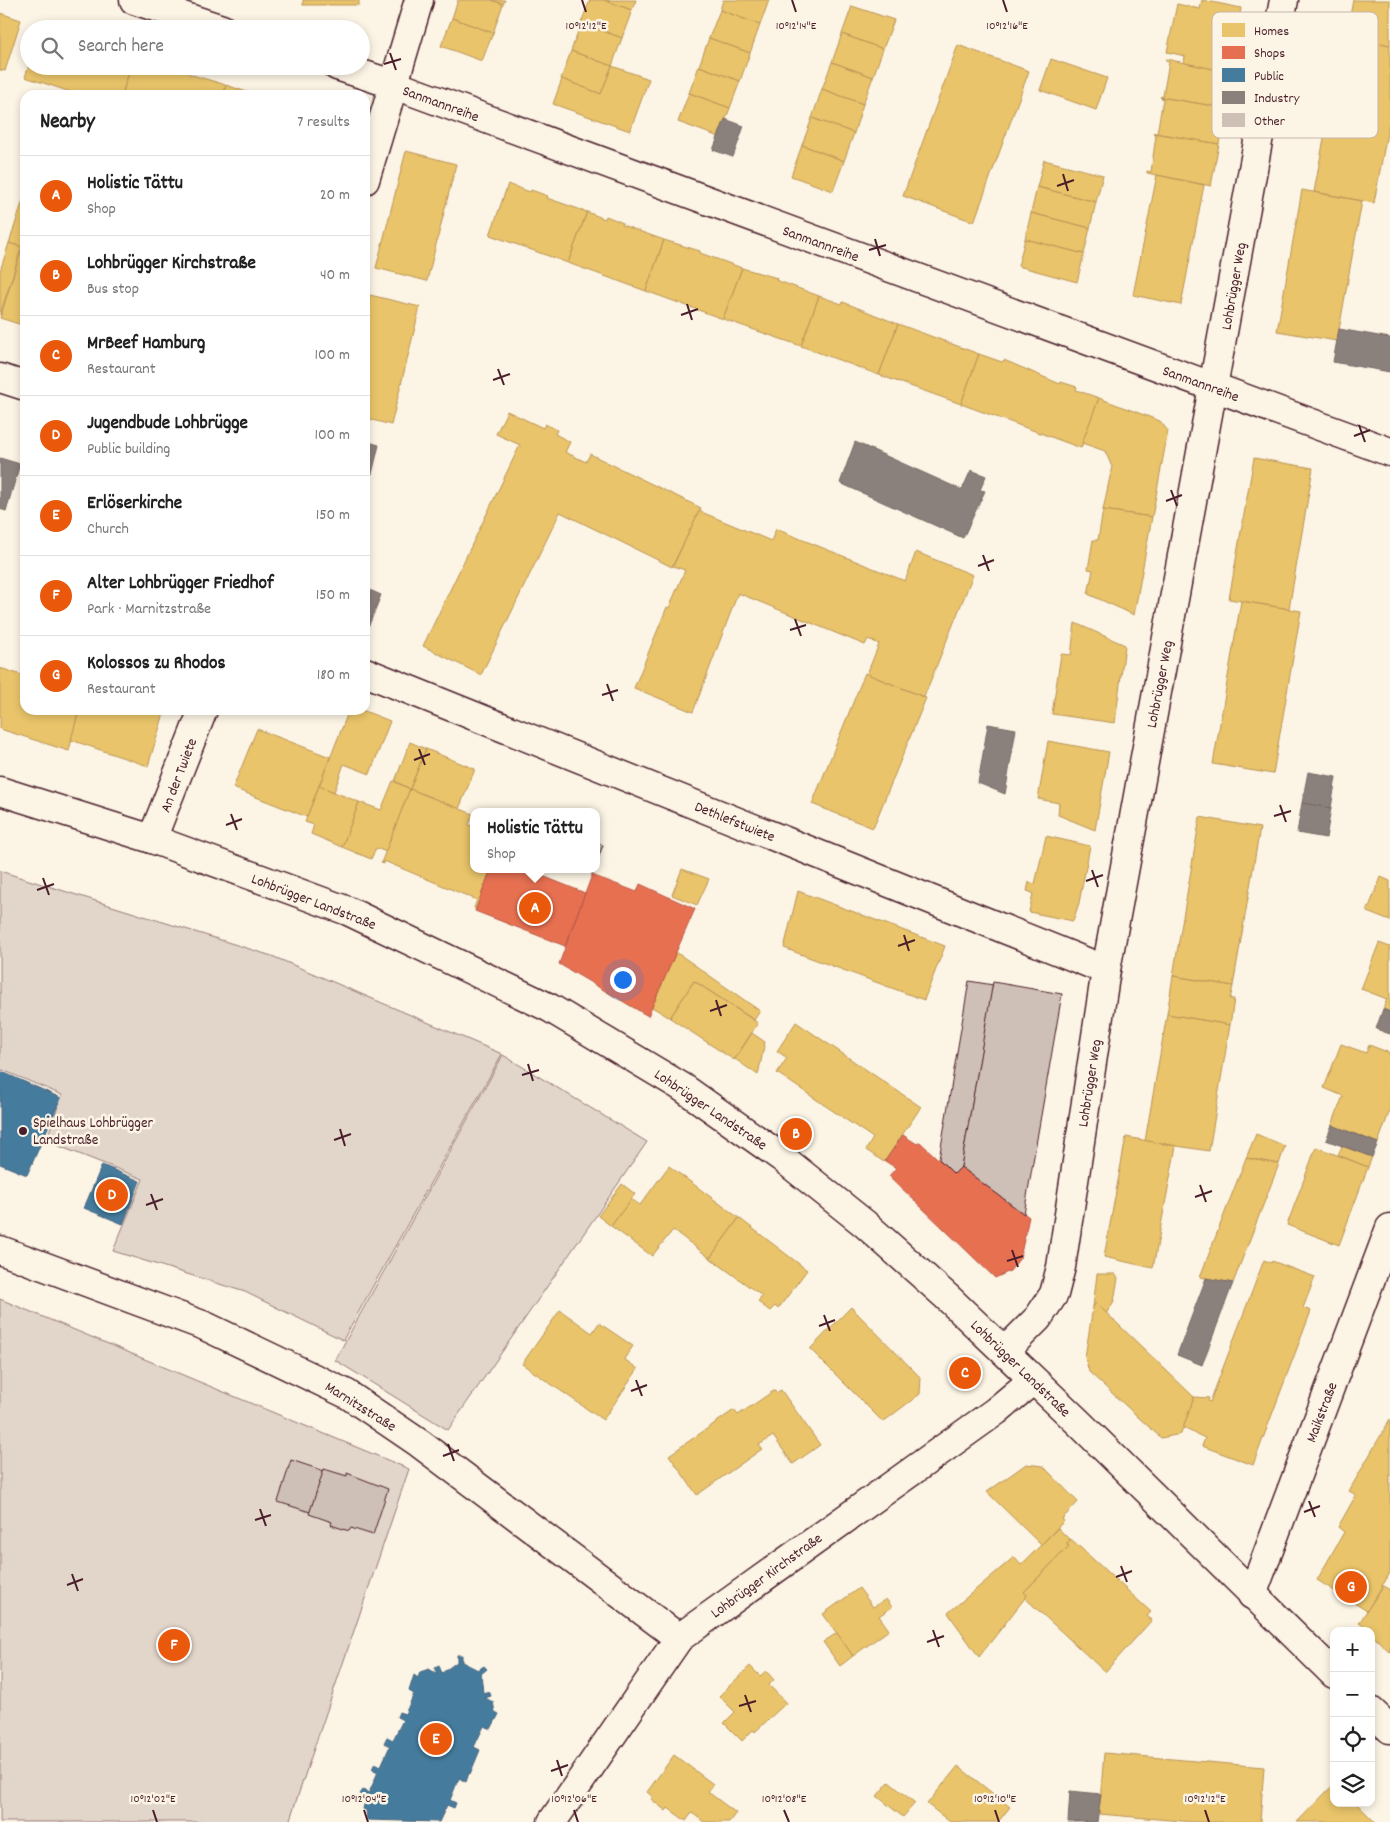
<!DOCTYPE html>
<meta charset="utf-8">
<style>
:root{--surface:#fff;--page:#f2f2f2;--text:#222;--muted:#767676;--line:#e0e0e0;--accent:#ea580c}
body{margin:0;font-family:Dekko,sans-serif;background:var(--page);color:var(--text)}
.controls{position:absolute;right:15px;bottom:15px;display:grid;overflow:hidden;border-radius:10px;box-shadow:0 2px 8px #0003}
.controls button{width:45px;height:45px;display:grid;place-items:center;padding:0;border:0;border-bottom:1px solid var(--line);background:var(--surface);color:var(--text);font:25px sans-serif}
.you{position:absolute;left:622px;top:979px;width:18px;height:18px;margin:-12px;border:4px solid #fff;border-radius:50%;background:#1a73e8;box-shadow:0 0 0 8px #1a73e833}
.badge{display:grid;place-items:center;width:32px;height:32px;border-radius:50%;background:var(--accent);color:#fff;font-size:16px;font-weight:700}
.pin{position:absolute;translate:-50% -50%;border:2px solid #fff;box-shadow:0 1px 5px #0006}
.popup{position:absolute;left:470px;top:808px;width:130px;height:65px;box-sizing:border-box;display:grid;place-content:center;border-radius:10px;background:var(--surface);filter:drop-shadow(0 1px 4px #0005);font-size:16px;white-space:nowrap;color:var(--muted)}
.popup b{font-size:19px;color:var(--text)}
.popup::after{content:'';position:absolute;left:50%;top:100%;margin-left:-10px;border:10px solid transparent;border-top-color:var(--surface)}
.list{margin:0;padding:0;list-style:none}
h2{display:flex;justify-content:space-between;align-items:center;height:65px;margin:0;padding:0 20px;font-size:21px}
h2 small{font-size:16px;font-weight:400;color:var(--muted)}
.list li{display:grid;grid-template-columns:32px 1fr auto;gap:15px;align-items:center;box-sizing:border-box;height:80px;padding:0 20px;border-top:1px solid var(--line)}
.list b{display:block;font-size:19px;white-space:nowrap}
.list p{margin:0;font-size:16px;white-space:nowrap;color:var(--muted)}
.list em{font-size:16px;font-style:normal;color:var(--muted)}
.icon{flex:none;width:28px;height:28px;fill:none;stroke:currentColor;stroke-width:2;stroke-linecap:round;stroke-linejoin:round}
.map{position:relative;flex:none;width:1390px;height:1822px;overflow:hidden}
.search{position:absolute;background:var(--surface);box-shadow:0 2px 8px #0003;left:20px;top:20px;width:350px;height:55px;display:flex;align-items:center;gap:12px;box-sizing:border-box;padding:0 18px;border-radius:28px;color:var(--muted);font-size:19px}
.panel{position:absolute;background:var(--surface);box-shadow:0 2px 8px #0003;left:20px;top:90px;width:350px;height:625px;border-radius:15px}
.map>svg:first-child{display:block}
.green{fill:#e2d5ca;stroke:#967a7a}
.homes{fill:#e9c46a;stroke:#b99257}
.shops{fill:#e76f51;stroke:#b85746}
.public{fill:#457b9d;stroke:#465f7b}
.industry{fill:#8a817c;stroke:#776464}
.building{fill:#cfc0b7;stroke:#4a1f2b}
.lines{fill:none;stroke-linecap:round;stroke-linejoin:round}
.minor-casing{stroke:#4a1f2b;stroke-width:31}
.minor{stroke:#fcf5e5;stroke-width:28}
.ticks{fill:none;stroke:#4a1f2b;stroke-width:2}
.poi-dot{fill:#4a1f2b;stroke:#fcf5e5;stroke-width:2}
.labels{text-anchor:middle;stroke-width:5;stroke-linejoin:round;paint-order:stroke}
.street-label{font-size:15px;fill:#4a1f2b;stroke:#fcf5e5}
.poi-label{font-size:15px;fill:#4a1f2b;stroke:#fcf5e5;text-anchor:start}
.key{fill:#fcf5e5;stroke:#c7b5ad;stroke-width:1}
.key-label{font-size:14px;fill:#4a1f2b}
.ticks-label{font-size:12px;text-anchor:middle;fill:#4a1f2b;stroke:#fcf5e5;stroke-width:5;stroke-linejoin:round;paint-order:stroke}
</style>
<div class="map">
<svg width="1390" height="1822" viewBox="0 0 1390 1822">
<rect width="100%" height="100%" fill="#fcf5e5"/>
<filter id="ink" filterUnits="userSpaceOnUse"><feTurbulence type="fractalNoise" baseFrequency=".02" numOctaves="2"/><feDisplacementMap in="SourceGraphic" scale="10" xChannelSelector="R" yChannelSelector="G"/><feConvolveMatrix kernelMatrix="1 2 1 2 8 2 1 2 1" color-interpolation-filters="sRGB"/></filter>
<g filter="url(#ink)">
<g class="green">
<polygon points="0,871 272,956 502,1054 343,1340 245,1292 113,1251 143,1179 46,1141 62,1095 0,1069"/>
<polygon points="503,1055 647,1142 448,1430 335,1360"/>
<polygon points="0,1299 409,1469 289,1822 0,1822"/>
</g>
<g class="homes">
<rect x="303" y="0" width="56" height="5"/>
<polygon points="458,0 492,0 503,4 493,33 452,18"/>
<polygon points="492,0 505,0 503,4"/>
<polygon points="590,0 604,0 632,10 622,38 581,23"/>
<polygon points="604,0 636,0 632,10"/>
<polygon points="723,0 769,0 760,25 720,10"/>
<polygon points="1202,0 1241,8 1232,73 1184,63 1185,56 1167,52 1177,4 1200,9"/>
<polygon points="1353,0 1390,0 1390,45 1346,37"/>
<polygon points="852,6 894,20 883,49 842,34"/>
<polygon points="720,10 760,25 750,53 709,38"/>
<polygon points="0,13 21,20 5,71 0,70"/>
<polygon points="452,18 493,33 482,61 441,46"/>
<polygon points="581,23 622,38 612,66 571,51"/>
<polygon points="842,34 883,49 873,77 832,62"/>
<polygon points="1343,36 1390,45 1390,117 1374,203 1314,192"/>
<polygon points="709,38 750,53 740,81 699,66"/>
<polygon points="958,45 1029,71 974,222 903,196"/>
<polygon points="571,51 612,66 601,94 561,79"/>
<polygon points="1051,59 1107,78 1096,110 1040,90"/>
<polygon points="1166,59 1232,73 1225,108 1160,97 1163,96 1169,62 1166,61"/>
<polygon points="832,62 873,77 863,104 822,89"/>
<polygon points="29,65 29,66 131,66 122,95 80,95 25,77"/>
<polygon points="131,66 165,66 174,69 175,66 180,66 190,69 189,74 226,85 223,95 122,95"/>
<polygon points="612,66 649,79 630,131 553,104 562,79 601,94"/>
<polygon points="699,66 740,81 730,108 689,93"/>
<polygon points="226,85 256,95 223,95"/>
<polygon points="822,89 863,104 854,133 812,118"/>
<polygon points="689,93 730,108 719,137 678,122"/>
<polygon points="1160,97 1225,108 1219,144 1154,133 1157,133 1163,99"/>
<polygon points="812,118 854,133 844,161 802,145"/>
<polygon points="1154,133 1219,144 1211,186 1147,173 1147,171 1151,172 1156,135"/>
<polygon points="802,145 844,161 833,191 791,176"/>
<polygon points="406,151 456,164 427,281 376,268"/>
<polygon points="1044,160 1103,175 1096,202 1037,187"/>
<polygon points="1157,175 1204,185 1181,305 1133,295"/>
<polygon points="508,184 530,192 531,190 548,196 547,198 587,212 568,263 490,235"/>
<polygon points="1037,187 1096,202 1090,228 1031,213"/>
<polygon points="1302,190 1362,201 1337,341 1277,331"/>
<polygon points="25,194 25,239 22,247 9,243"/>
<polygon points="587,212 605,219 606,216 623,223 622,225 664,240 646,291 568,263"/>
<polygon points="1031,213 1090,228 1084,254 1025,239"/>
<polygon points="1025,239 1084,254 1077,282 1018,266"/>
<polygon points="664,240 700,251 700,253 742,268 723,319 646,291"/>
<polygon points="9,243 22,247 0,315 0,271"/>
<polygon points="22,247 25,248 25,326 0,318"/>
<polygon points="742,268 777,278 776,280 819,296 801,346 723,319"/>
<polygon points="370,295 420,307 391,425 365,418 365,313"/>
<polygon points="819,296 842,304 843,302 898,324 879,375 801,346"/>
<polygon points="898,324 979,354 961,404 879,375"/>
<polygon points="979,354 1002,362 1004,360 1060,384 1061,382 1077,387 1076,390 1099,398 1081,448 961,404"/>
<polygon points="1099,398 1160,421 1168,431 1152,517 1103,510 1112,467 1105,451 1082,443"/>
<polygon points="507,411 543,428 545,424 557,430 555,434 570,442 565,452 586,462 590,454 701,508 672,567 560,512 481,675 423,646 520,445 496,434"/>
<polygon points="1254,458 1313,468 1289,609 1229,599"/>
<polygon points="1103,510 1152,517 1134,615 1088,594 1093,570 1088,569 1093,540 1098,540"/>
<polygon points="699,511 771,541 776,529 905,581 916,552 973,575 924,697 867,674 879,644 868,639 865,645 738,593 693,712 634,688 667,607 669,608 685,570 673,566"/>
<polygon points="1241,601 1301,611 1273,774 1213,764"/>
<polygon points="1075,623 1125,645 1115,723 1052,714 1061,654 1071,655"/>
<polygon points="0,668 25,676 25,710 79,710 69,751 0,729"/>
<polygon points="865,673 926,698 873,828 812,804"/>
<polygon points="79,710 165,710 148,766 71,740"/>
<polygon points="349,710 362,710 390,721 370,774 344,764 334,792 319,786"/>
<polygon points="257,729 330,757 307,817 233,788"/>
<polygon points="1048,741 1109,752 1095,830 1058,815 1059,803 1038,799"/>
<polygon points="410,742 426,749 410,789 395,781"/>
<polygon points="426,749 475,769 459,809 410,789"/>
<polygon points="393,781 410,789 386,852 376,848 371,859 342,847 359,802 381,810"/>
<polygon points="319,786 359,802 342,847 311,834 314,825 305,822"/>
<polygon points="410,789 473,814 469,825 474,827 474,869 491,869 476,909 474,908 477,900 384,861 384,864 381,863"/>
<polygon points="1200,817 1260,828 1233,986 1173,976"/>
<polygon points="1046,836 1090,846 1079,903 1073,921 1029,912 1033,893 1027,891 1029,882 1035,884"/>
<polygon points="682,869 709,879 697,905 672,895"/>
<polygon points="1381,877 1390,881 1390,921 1367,912"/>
<polygon points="798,891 945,946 924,1000 784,948"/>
<polygon points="1379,943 1390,947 1390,1012 1383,1009 1387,999 1361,989"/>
<polygon points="676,952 760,1011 754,1020 694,981 670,1018 652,1007"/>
<polygon points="1173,976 1233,986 1230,999 1234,999 1230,1025 1167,1014"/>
<polygon points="694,981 758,1023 734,1060 670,1018"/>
<polygon points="1167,1014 1230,1025 1209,1151 1145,1141"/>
<polygon points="796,1022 921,1107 884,1162 866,1150 873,1138 777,1073 787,1058 777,1051"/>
<polygon points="752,1033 765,1042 758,1075 735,1059"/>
<polygon points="1341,1044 1366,1053 1369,1045 1390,1053 1390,1110 1378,1143 1332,1125 1343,1096 1324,1088"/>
<polygon points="1256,1134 1285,1146 1279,1164 1246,1158"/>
<polygon points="1126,1137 1176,1146 1153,1268 1104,1257"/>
<polygon points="1342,1146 1372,1157 1368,1167 1338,1155"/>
<polygon points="1316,1147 1368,1167 1339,1245 1287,1225"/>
<polygon points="1246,1158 1279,1164 1233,1283 1200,1277"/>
<polygon points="669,1166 739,1218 710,1258 673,1230 652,1256 611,1226 631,1199 640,1205"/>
<polygon points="622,1184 635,1194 611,1226 598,1216"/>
<polygon points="739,1218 807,1270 778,1309 775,1306 770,1311 758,1302 762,1296 710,1258"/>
<polygon points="1264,1260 1271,1263 1272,1261 1315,1277 1303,1308 1311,1311 1253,1465 1202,1446 1205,1438 1183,1428 1194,1397 1209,1398 1208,1401 1210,1402"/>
<polygon points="1097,1274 1115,1274 1118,1278 1114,1301 1106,1314 1096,1303 1093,1307"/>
<polygon points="1096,1303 1194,1397 1181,1434 1161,1438 1089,1372 1085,1357 1093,1307"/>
<polygon points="851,1307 921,1378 920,1394 883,1422 810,1349"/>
<polygon points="560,1310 592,1333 599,1323 633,1346 624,1359 638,1369 603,1420 522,1364"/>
<polygon points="775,1390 776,1393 781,1390 820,1445 793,1464 773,1436 759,1445 762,1449 697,1495 669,1455 734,1410 738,1415"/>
<polygon points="1390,1419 1390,1573 1367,1611 1317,1580 1344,1532 1338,1527 1356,1495 1349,1491"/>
<polygon points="1026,1464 1043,1466 1078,1502 1062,1519 1064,1521 1041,1545 987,1492"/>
<polygon points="1058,1528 1070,1540 1066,1544 1069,1546 1024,1592 1027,1595 1025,1598 979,1657 948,1613 1014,1557 1021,1565"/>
<polygon points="1071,1539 1151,1612 1147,1616 1152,1620 1105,1672 1025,1598 1027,1595 1024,1592 1069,1546 1066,1544"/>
<polygon points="1383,1586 1390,1590 1390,1652 1371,1634 1371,1631 1359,1623"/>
<polygon points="859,1588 873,1607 886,1599 892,1607 879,1616 889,1630 853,1656 823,1614"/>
<polygon points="837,1633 853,1656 840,1666 823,1642"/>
<polygon points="750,1666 760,1676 766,1671 774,1680 769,1685 786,1703 755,1732 753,1730 742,1741 724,1723 735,1712 719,1696"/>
<polygon points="1104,1753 1264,1767 1260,1822 1193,1822 1099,1814"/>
<polygon points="674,1755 713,1784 708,1792 736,1813 729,1822 704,1822 692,1813 686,1821 668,1808 666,1811 651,1799 653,1797 647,1792"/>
<polygon points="958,1766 1010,1807 998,1822 950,1822 927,1804"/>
<polygon points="889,1782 915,1803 903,1817 877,1796"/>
<polygon points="1334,1784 1334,1803 1356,1803 1375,1822 1297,1822"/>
</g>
<g class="shops">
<polygon points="491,869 525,869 585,893 565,946 475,911"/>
<polygon points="592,875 637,892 640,884 695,909 648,1016 559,964"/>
<polygon points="903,1135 917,1144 920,1142 954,1174 961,1167 1029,1217 1020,1258 1010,1271 995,1278 889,1176 896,1168 885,1161"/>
</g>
<g class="public">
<polygon points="0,1071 61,1098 27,1175 0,1164"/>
<polygon points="102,1165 140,1181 123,1224 84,1208"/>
<polygon points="457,1655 462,1655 462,1662 478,1670 484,1666 487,1669 481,1674 483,1693 489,1691 491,1696 485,1698 493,1702 495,1712 499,1714 491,1729 484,1726 474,1747 480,1750 470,1774 469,1773 466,1782 459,1778 450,1800 456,1803 454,1808 447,1805 439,1822 367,1820 366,1810 363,1809 366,1797 360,1794 363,1790 369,1793 378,1772 372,1769 375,1763 381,1766 390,1746 384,1743 387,1737 393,1740 403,1720 397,1717 399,1712 405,1714 414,1694 409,1691 414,1675 418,1678 420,1672 429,1669 437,1674 435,1668 439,1666 442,1673 457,1662"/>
</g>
<g class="industry">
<polygon points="725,119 744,126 733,157 713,150"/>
<polygon points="1339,329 1390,338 1390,372 1333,362"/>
<polygon points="365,441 379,445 372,474 365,473"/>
<polygon points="855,442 962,490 971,470 986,476 980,490 985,491 963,538 840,483"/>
<polygon points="0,458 20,464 6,511 0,509"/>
<polygon points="365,588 381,595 369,625 365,623"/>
<polygon points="988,724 1016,729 1005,794 978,783"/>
<polygon points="1308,772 1336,777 1331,808 1302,803"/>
<polygon points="1302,803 1331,808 1326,838 1297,833"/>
<polygon points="1383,1009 1390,1012 1390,1034 1376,1029"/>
<polygon points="1332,1125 1378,1143 1372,1157 1326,1140"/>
<polygon points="1206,1278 1233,1283 1202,1365 1177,1355"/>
<polygon points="1070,1791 1101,1794 1097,1822 1068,1822"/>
</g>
<g class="building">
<polygon points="596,842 603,845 596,864"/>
<polygon points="580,869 594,869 593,874"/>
<polygon points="969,981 993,985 961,1167 954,1174 939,1159"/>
<polygon points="993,982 1062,994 1024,1214 961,1167"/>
<polygon points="291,1460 324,1471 310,1512 278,1502"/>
<polygon points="324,1469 347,1476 347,1473 388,1489 373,1535 351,1528 349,1531 331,1525 332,1522 309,1514"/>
</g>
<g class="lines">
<g class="minor-casing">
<g id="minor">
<polyline points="134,0 222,29"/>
<polyline points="337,66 392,84 1390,452"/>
<polyline points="365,180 419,0"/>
<polyline points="0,378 25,386"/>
<polyline points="365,672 1106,970"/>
<polyline points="0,791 152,839 348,911 550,1008 682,1087 781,1157 865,1224 947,1297 1078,1422 1334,1674"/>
<polyline points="152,839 203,710"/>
<polyline points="0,1250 205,1326 347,1394 419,1443 679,1638"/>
<polyline points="1005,1351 1038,1318 1054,1294 1061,1267 1106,970 1284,0"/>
<polyline points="1252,1595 1390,1228"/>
<polyline points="1371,1711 1390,1729"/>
<polyline points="552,1822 679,1638 996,1411 1033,1380"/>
</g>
</g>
<use href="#minor" class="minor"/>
</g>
</g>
<path class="ticks" d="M582,0L586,12M792,0L796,12M1003,0L1007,12M390,53L396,70M384,64L401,59M1063,174L1068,191M1057,186L1074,180M875,239L880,256M869,250L886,245M687,304L692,320M681,315L698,309M498,369L504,385M493,380L510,374M1359,425L1365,442M1354,436L1370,430M1171,490L1177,506M1166,501L1182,495M983,555L989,571M978,566L994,560M795,619L801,636M790,630L806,625M607,684L613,701M602,695L618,690M419,749L425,765M414,760L430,754M1280,805L1286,822M231,814L237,830M1274,816L1291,811M226,825L242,819M1092,870L1098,887M43,878L49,895M1086,881L1103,875M37,890L54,884M904,935L909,951M898,946L915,940M716,1000L721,1016M710,1011L727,1005M528,1064L533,1081M522,1075L539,1070M340,1129L345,1146M334,1140L351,1134M1200,1185L1206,1202M151,1194L157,1210M1195,1197L1212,1191M146,1205L163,1199M1012,1250L1018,1267M1007,1261L1023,1256M824,1315L830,1331M819,1326L835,1320M636,1380L642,1396M631,1391L647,1385M448,1444L454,1461M443,1456L459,1450M1309,1501L1315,1517M260,1509L266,1526M1304,1512L1320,1506M255,1520L271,1515M1121,1566L1127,1582M72,1574L78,1591M1116,1577L1132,1571M67,1585L83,1579M933,1630L939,1647M927,1642L944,1636M745,1695L751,1712M739,1706L756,1701M557,1760L562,1776M551,1771L568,1765M153,1810L157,1822M364,1810L368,1822M574,1810L578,1822M784,1810L789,1822M995,1810L999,1822M1205,1810L1209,1822"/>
<circle class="poi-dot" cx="23" cy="1131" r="5"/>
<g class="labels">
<g class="street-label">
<text transform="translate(441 103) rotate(20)" y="5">Sanmannreihe</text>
<text transform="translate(821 243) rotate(20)" y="5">Sanmannreihe</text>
<text transform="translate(1233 286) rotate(-80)" y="5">Lohbrügger Weg</text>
<text transform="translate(1201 383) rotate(20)" y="5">Sanmannreihe</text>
<text transform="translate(1159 684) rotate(-79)" y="5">Lohbrügger Weg</text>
<text transform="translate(178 775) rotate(-69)" y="5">An der Twiete</text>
<text transform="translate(735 821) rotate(22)" y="5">Dethlefstwiete</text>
<text transform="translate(314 901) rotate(21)" y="5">Lohbrügger Landstraße</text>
<text transform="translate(1089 1083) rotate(-81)" y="5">Lohbrügger Weg</text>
<text transform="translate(711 1109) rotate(34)" y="5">Lohbrügger Landstraße</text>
<text transform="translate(1021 1368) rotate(44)" y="5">Lohbrügger Landstraße</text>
<text transform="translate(361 1406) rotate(32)" y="5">Marnitzstraße</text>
<text transform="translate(1321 1412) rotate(-69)" y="5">Maikstraße</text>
<text transform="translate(766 1575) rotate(-36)" y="5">Lohbrügger Kirchstraße</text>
</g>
<g class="poi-label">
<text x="33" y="1127">Spielhaus Lohbrügger<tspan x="33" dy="17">Landstraße</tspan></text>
</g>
</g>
<rect x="1212" y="12" width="166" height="126" rx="8" class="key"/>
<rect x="1222" y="23" width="23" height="14" fill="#e9c46a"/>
<rect x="1222" y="46" width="23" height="13" fill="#e76f51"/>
<rect x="1222" y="68" width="23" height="14" fill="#457b9d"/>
<rect x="1222" y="91" width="23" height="13" fill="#8a817c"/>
<rect x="1222" y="113" width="23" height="14" fill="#cfc0b7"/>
<g class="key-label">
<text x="1254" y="35">Homes</text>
<text x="1254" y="57">Shops</text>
<text x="1254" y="80">Public</text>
<text x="1254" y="102">Industry</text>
<text x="1254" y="125">Other</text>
</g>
<g class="ticks-label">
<text x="796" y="29">10°12'14"E</text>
<text x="1007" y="29">10°12'16"E</text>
<text x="586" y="29">10°12'12"E</text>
<text x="153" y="1802">10°12'02"E</text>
<text x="364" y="1802">10°12'04"E</text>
<text x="574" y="1802">10°12'06"E</text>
<text x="784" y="1802">10°12'08"E</text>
<text x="995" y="1802">10°12'10"E</text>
<text x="1205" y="1802">10°12'12"E</text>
</g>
</svg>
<div class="controls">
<button>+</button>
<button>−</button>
<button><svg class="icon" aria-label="locate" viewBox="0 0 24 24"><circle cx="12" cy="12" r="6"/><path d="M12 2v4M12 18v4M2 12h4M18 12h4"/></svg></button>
<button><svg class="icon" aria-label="layers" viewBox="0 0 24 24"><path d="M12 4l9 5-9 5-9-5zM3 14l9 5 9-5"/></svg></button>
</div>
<div class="you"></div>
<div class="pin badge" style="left:535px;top:908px">A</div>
<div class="popup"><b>Holistic Tättu</b>Shop</div>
<div class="pin badge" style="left:796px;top:1134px">B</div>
<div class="pin badge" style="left:965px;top:1373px">C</div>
<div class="pin badge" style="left:112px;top:1195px">D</div>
<div class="pin badge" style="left:436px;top:1739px">E</div>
<div class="pin badge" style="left:174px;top:1645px">F</div>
<div class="pin badge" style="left:1351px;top:1587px">G</div>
<div class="search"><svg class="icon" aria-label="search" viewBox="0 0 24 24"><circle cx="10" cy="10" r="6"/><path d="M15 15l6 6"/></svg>Search here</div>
<section class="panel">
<h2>Nearby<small>7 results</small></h2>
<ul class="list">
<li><span class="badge">A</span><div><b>Holistic Tättu</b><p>Shop</p></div><em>20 m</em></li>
<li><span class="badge">B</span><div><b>Lohbrügger Kirchstraße</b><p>Bus stop</p></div><em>40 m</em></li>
<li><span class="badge">C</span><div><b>MrBeef Hamburg</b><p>Restaurant</p></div><em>100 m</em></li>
<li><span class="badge">D</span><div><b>Jugendbude Lohbrügge</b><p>Public building</p></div><em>100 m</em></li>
<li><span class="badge">E</span><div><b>Erlöserkirche</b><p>Church</p></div><em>150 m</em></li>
<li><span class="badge">F</span><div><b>Alter Lohbrügger Friedhof</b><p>Park · Marnitzstraße</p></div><em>150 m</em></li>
<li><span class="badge">G</span><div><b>Kolossos zu Rhodos</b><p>Restaurant</p></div><em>180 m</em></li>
</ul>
</section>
</div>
